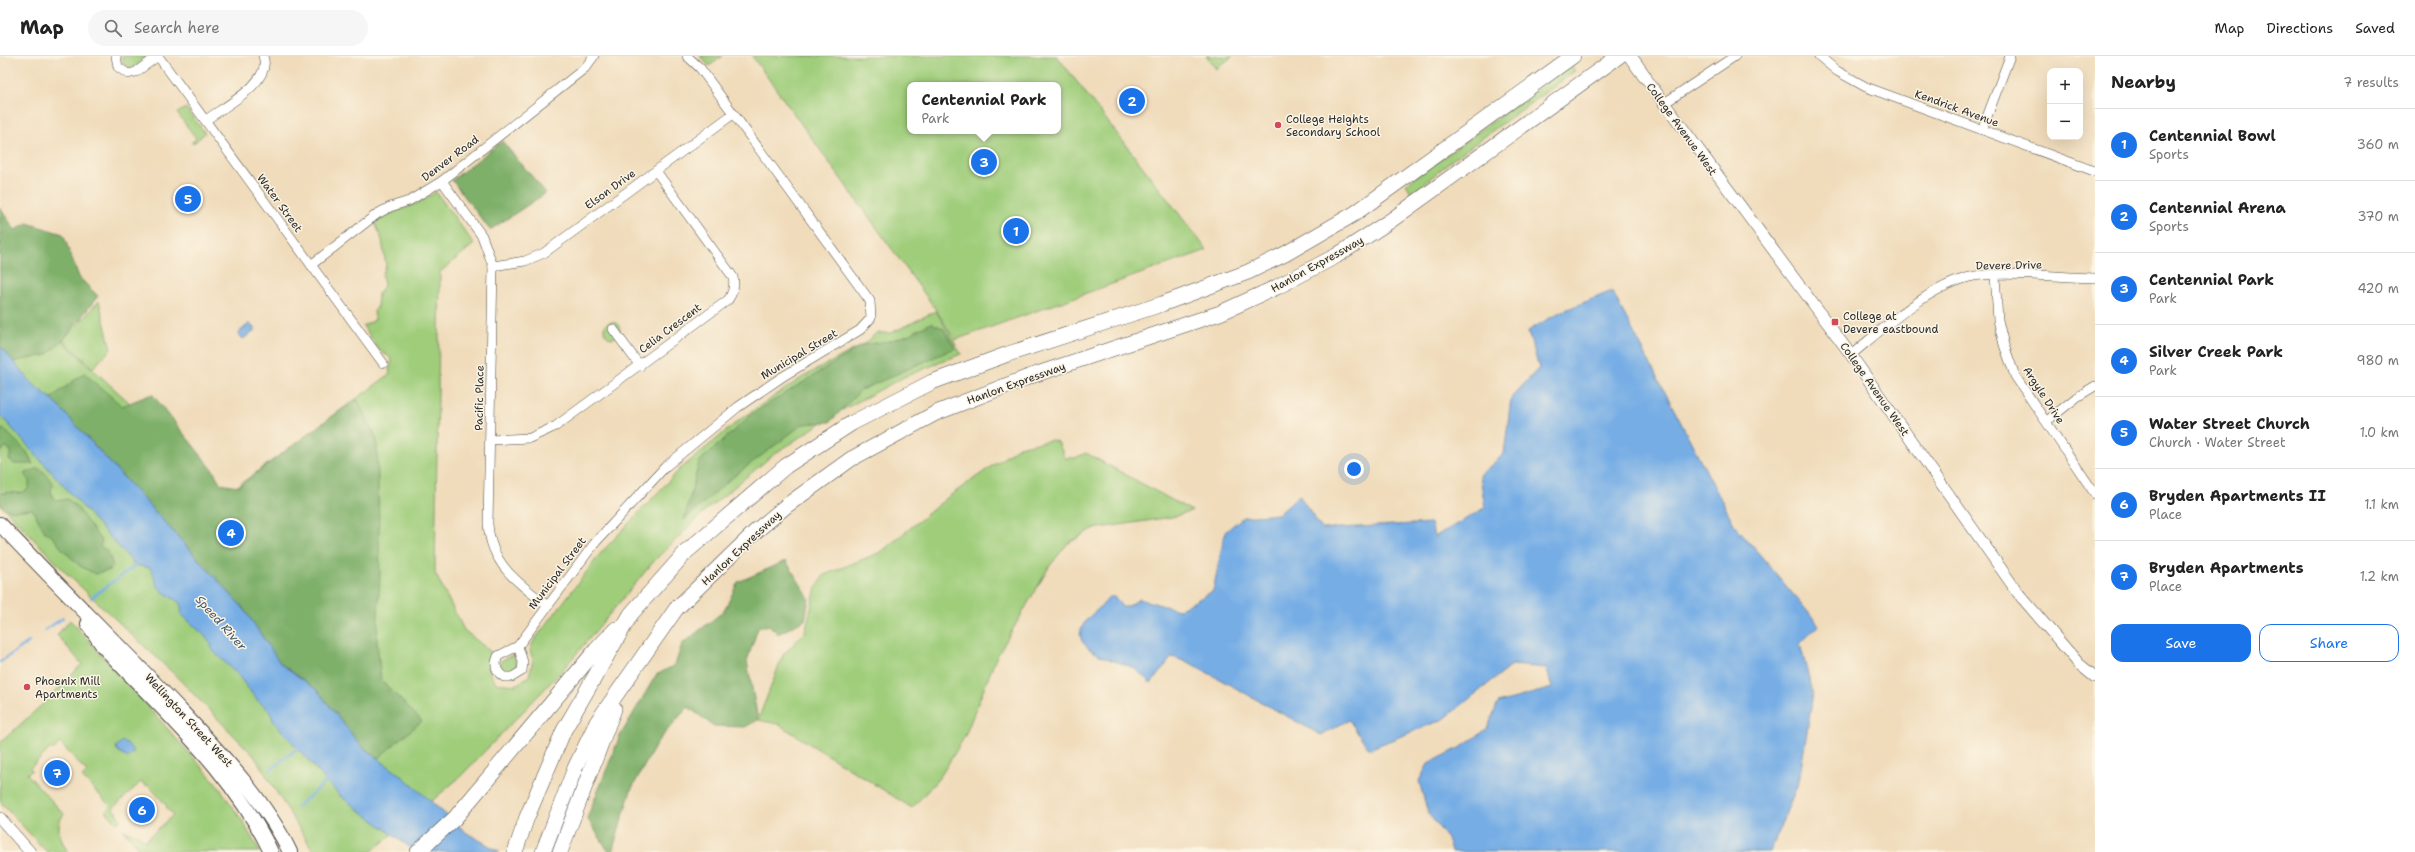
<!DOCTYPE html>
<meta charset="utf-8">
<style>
:root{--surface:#fff;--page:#f6f6f6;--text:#222;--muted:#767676;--line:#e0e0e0;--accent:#1a73e8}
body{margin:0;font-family:"Shantell Sans",sans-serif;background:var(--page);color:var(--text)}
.controls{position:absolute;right:12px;top:12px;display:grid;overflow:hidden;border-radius:8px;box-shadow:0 4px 16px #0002}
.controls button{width:36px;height:36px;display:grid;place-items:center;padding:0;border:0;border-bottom:1px solid var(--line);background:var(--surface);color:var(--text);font:20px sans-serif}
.you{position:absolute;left:1354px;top:413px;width:14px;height:14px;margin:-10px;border:3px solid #fff;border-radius:50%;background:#1a73e8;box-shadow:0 0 0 6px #1a73e833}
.badge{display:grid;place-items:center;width:26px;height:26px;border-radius:50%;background:var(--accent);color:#fff;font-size:13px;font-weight:700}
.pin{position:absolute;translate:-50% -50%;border:2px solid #fff;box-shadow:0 1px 4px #0006}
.popup{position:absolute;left:907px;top:26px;width:154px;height:52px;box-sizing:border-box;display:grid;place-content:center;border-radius:8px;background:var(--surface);filter:drop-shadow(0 1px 3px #0005);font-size:13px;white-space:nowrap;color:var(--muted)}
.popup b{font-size:15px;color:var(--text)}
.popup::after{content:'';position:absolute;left:50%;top:100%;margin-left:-8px;border:8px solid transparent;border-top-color:var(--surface)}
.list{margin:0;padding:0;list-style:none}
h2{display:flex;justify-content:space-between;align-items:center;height:52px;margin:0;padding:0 16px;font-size:17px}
h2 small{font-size:13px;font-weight:400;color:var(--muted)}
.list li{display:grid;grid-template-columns:26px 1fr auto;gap:12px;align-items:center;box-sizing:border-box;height:72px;padding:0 16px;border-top:1px solid var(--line)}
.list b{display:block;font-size:15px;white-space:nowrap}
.list p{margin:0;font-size:13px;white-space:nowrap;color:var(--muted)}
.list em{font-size:13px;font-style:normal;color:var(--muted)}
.actions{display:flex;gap:8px;padding:12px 16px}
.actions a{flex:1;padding:9px 0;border:1px solid var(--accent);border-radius:12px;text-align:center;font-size:14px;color:var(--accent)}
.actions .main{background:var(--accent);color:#fff}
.icon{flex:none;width:22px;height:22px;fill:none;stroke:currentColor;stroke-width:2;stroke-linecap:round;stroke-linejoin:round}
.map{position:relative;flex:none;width:2095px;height:796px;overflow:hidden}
header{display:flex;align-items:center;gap:24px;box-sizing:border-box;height:56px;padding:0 20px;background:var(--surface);border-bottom:1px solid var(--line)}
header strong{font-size:19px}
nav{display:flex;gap:22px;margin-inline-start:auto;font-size:14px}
.search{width:280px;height:36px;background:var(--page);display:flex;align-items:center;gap:10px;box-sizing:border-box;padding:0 14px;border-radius:22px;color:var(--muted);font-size:15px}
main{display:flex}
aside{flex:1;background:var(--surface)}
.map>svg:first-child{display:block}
.green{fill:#9fcd7a;stroke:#657c52;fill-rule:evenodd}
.forest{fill:#7fb06a;stroke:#556e4a}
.water{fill:#76ade5;stroke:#506c88}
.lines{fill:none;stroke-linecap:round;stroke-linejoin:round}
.stream{stroke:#76ade5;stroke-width:2.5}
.minor-casing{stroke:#494641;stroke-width:10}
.tertiary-casing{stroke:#494641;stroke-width:12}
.secondary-casing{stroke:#494641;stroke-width:14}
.primary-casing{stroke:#494641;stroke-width:16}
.trunk-casing{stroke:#494641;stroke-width:16}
.minor{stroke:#fff;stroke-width:9}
.tertiary{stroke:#fff;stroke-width:11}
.secondary{stroke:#fff;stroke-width:13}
.primary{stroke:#fff;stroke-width:14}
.trunk{stroke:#fff;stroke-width:15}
.poi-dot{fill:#d1495b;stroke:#fcf5e5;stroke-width:1.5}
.labels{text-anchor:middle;stroke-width:3;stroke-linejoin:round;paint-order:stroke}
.street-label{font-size:11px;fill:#2b2b2b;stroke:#fcf5e5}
.poi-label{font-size:11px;fill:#2b2b2b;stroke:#fcf5e5;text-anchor:start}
.water-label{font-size:12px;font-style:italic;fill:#45586c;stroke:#fcf5e5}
</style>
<header>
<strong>Map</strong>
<div class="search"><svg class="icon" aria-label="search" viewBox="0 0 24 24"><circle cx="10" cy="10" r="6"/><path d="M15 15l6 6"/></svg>Search here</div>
<nav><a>Map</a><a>Directions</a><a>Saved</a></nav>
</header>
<main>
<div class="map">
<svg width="2095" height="796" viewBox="0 0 2095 796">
<rect width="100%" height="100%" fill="#fcf5e5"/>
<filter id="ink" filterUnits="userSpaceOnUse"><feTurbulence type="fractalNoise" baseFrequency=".025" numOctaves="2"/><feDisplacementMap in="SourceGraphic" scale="8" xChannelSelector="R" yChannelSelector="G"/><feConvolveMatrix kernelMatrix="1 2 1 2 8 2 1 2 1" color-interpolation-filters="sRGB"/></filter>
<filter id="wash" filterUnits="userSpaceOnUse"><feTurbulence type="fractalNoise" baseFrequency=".012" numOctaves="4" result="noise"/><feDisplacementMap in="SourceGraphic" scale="16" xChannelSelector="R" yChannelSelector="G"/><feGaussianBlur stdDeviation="0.9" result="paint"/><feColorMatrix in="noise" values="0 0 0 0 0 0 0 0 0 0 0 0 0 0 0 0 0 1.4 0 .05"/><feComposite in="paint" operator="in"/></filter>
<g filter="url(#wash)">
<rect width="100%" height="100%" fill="#f0dcbb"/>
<g class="green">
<polygon points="122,0 148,0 135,11 129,12 123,8"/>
<polygon points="700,0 723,0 709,10"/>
<path d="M752,0H1057L1207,194L955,284L934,251ZM910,29H1058V75H910Z"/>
<polygon points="1206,0 1233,0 1216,13"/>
<polygon points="1571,9 1575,15 1452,104 1412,138 1406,128"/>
<polygon points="186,52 205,77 194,87 191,87 196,82 177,57"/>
<path d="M436,136L474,188L440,216L435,517L464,574L491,596C485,608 489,616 496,627L516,629L529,620L533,604L530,594L533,586L600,498L679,414L742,362L803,321L866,287L876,277H891L936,255L961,298L904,321L833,359L773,399L705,455L655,504L561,616L459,722L371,796H314L254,700L173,617L66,517L0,448V161L48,272L228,437L390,318L389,313L392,306L391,302L380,295L363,270L375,264L374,255L377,252L378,238L384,230L382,219L386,210L382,184L375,167L389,158L418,147Z"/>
<polygon points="99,245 111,293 93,312 63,284"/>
<circle cx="612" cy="274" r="8"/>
<polygon points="1051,384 1058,386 1065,402 1075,402 1086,397 1192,455 1172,461 1093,473 1067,488 1049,511 996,602 965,680 940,721 912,752 778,668 758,664 783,599 805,576 816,532 824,519 881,496 948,441 1019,391"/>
<path d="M70,564L217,728L243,766L260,796H140L138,791L123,774L140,780L145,785L173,759L166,751L167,750L148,729L146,730L141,726L113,752L121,764L117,767L106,755L110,750L82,721L87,716L60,687L53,694L51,692L30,712L32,714L27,718L64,758C54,770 61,784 68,796H47L0,746V687L46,645L82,608L57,579Z"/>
<polygon points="514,598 517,612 511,616 505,615 501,610 501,605"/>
</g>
<g class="forest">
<polygon points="502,85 546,137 490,174 452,124"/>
<polygon points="0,152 15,174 27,167 63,178 79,221 98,240 63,284 47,299 12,306 0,290"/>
<polygon points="931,267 943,272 955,292 861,334 830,366 803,368 733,421 684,464 699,406 752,358 863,289 888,285 908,279"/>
<polygon points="84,317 122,350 152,338 212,413 221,428 238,431 321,368 357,343 377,383 380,517 377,586 381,624 422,665 378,702 361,690 317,634 280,607 244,553 51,342"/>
<polygon points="4,373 27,396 33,408 14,408 9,403 11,395 5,390 3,395 0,394 0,375"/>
<path d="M37,412L43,415L54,429L51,433L52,440L57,445L67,443L76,450L102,486L100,490L107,495L113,509L110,514L95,518L80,510L62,493L52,480L45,476L32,453C21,454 9,458 0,449V438C10,433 20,442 29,432V425L24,418Z"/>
<polygon points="786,505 809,542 805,564 778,578 769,569 758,572 747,605 758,664 745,671 714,670 688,651 658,685 631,734 612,796 609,796 587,762 620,680 656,619 675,609 682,588 724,555 738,526"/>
</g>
<g class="water">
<path d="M1612,235L1734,468L1819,569L1800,588L1813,638L1799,725L1770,796H1451L1447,782L1428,757L1419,725L1428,708L1463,690L1487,673L1498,647L1552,632L1547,612L1512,609L1444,663L1369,693L1349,664L1321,679L1190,607L1172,601L1151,627C1144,622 1137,613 1129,610C1115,605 1071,594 1082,571C1087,560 1102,552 1109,541H1115L1122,551H1127L1139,543L1179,554L1213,535L1225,476L1243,461L1278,458L1299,439L1322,473L1431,467L1434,481L1485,452L1480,419L1504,398L1511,342L1539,312L1528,275L1558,257Z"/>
<polygon points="250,267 255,274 243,283 238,277"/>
<path d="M0,290L35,330L51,342L244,553L280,607L317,634L361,690L403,721L467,777L500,796H416L339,739L274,666L269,654L257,644L237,618L212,594L211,588L203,578L181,558C185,544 169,542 161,534C154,528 155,519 150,512L135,509L0,359Z"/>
<polygon points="122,685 125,687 126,686 134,696 127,702 117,694 116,691"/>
</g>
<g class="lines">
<g class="stream">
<polyline points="91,542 137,508"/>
<polyline points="45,574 63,562"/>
<polyline points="0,606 29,586"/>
<polyline points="270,714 299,691"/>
<polyline points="297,751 328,724"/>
</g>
</g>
</g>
<g filter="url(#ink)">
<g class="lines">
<g class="minor-casing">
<g id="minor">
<polyline points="116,0 118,11 128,18 136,16 158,0"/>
<polyline points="158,0 383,307"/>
<polyline points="1819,0 1837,15 1866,31 2094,115"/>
<polyline points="1663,48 1735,0"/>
<path d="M206,64C225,50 273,26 263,0"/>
<polyline points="1982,74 2010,0"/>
<path d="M442,125L482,180L493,210L488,468C491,509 518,527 548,550"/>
<polyline points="311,209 377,158 390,151 409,145 442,125 585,12 594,0"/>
<polyline points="493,210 525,205 544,197 733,58"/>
<polyline points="1995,219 1998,264 2004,289 2015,320 2095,438"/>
<polyline points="613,273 640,310"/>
<path d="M1851,299C1886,270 1936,223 1982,219C2018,216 2059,221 2095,222"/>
<polyline points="2047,365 2077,341 2095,330"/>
<path d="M490,384L530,382L556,370L728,244C733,237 735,230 733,221L656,115"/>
<path d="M518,590L523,606L522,615L512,621H504C496,616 494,609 498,600L518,590L594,488L665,411L738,351L782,321L860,274L871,262L870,245L700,12L687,0"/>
</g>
</g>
<g class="tertiary-casing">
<g id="tertiary">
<polyline points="1645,21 1851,299 2018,537 2079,608 2095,621"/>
<polyline points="0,762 30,796"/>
</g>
</g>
<g class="secondary-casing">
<polyline id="secondary" points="1630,0 1645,21"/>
</g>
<g class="primary-casing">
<g id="primary">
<path d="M0,468C60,532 123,593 183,657C222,699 265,744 290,796"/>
<path d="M88,568L103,590C163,655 233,715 271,796"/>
</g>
</g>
<g class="trunk-casing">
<g id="trunk">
<polyline points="418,796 455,762 596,594 616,573"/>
<polyline points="515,796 527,761 564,674 631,558 686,496 786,410 852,367 932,326 1008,298 1162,248 1248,216 1285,198 1354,158 1573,0"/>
<polyline points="543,796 575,712 597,666 676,553 756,475 786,450 851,403 936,357 1031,320 1220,257 1277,231 1336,200 1390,165 1619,0"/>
<polyline points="560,796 614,653"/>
</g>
</g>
<use href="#minor" class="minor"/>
<use href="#tertiary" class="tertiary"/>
<use href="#secondary" class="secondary"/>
<use href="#primary" class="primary"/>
<use href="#trunk" class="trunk"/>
</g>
</g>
<g class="poi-dot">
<circle cx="1278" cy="69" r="4"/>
<rect x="1831" y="262" width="8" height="8" rx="2"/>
<circle cx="27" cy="631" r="4"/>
</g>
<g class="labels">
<g class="street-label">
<text transform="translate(1957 52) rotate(20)" y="4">Kendrick Avenue</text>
<text transform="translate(1682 73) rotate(54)" y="4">College Avenue West</text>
<text transform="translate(450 102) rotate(-37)" y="4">Denver Road</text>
<text transform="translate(610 133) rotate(-36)" y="4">Elson Drive</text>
<text transform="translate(280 147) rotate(54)" y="4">Water Street</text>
<text transform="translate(1317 208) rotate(-29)" y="4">Hanlon Expressway</text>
<text transform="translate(2009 209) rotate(-1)" y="4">Devere Drive</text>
<text transform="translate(670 272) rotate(-37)" y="4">Celia Crescent</text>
<text transform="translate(799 298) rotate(-31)" y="4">Municipal Street</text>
<text transform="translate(1016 327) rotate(-20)" y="4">Hanlon Expressway</text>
<text transform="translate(1875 333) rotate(55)" y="4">College Avenue West</text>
<text transform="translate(2044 339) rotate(57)" y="4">Argyle Drive</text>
<text transform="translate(479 342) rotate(-89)" y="4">Pacific Place</text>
<text transform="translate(741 492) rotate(-43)" y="4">Hanlon Expressway</text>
<text transform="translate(557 517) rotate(-53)" y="4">Municipal Street</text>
<text transform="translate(189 664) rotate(47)" y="4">Wellington Street West</text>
</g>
<g class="poi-label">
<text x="1286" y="67">College Heights<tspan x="1286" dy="13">Secondary School</tspan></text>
<text x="1843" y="264">College at<tspan x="1843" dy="13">Devere eastbound</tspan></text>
<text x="35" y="629">Phoenix Mill<tspan x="35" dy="13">Apartments</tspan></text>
</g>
<g class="water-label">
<text transform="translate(221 567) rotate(48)" y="4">Speed River</text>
</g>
</g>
</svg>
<div class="controls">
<button>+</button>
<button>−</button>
</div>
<div class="you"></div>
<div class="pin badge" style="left:1016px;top:175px">1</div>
<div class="pin badge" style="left:1132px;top:45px">2</div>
<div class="pin badge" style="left:984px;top:106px">3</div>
<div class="popup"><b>Centennial Park</b>Park</div>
<div class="pin badge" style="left:231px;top:477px">4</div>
<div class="pin badge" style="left:188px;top:143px">5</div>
<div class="pin badge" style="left:142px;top:754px">6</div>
<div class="pin badge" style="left:57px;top:717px">7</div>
</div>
<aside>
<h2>Nearby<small>7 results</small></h2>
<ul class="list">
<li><span class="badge">1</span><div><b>Centennial Bowl</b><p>Sports</p></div><em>360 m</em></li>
<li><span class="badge">2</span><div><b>Centennial Arena</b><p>Sports</p></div><em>370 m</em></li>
<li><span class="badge">3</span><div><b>Centennial Park</b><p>Park</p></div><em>420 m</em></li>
<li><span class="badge">4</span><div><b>Silver Creek Park</b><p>Park</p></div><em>980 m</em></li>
<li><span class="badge">5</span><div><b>Water Street Church</b><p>Church · Water Street</p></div><em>1.0 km</em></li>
<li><span class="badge">6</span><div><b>Bryden Apartments II</b><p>Place</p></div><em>1.1 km</em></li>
<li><span class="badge">7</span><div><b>Bryden Apartments</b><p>Place</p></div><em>1.2 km</em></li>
</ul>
<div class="actions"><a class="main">Save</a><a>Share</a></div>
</aside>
</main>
